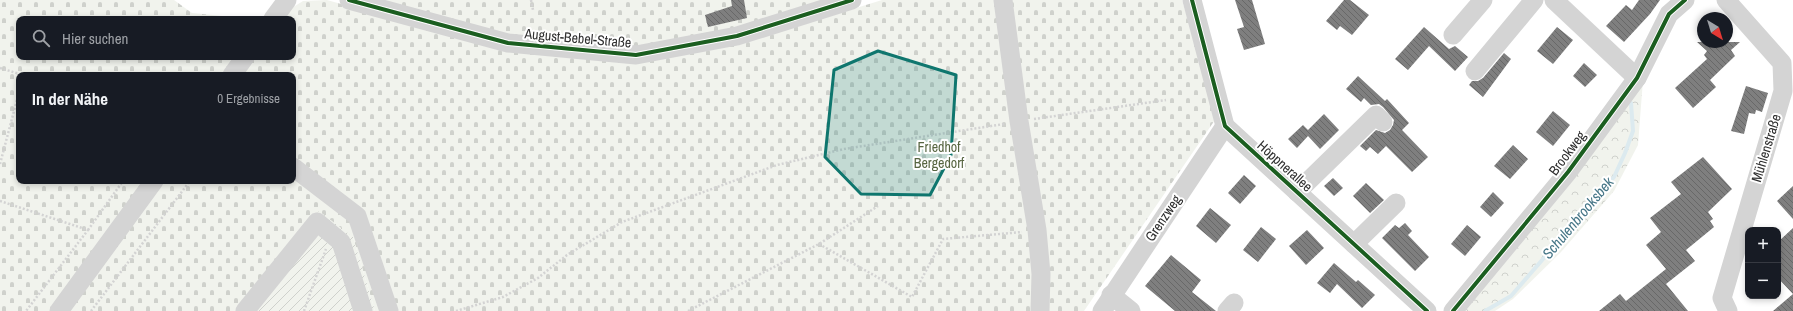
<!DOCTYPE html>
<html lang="de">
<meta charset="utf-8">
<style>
:root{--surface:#171b24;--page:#20242c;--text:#f1f3f6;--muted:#9ea1a6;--line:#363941}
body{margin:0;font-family:"Archivo Narrow",sans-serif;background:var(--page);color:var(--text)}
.controls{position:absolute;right:12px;bottom:12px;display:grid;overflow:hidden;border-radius:8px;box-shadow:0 2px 6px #0003}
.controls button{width:36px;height:36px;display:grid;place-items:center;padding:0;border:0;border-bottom:1px solid var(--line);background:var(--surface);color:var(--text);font:20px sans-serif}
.compass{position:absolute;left:1697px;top:12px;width:36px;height:36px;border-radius:50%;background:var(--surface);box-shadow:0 2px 6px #0003;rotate:142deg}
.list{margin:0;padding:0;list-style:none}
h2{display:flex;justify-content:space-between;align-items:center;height:52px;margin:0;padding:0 16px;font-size:17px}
h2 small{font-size:13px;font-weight:400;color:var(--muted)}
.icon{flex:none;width:22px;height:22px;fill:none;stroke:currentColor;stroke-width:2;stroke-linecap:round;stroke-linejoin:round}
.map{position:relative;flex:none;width:1793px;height:311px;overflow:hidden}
.search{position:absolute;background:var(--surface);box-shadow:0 2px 6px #0003;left:16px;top:16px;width:280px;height:44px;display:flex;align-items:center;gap:10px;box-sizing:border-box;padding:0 14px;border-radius:8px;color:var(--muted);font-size:15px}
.panel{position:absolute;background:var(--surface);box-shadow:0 2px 6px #0003;left:16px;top:72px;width:280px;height:112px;border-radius:8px}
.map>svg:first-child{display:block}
.forest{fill:url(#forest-crowns)}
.cemetery{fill:url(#cemetery-stones);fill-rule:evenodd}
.garden{fill:url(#garden-furrows)}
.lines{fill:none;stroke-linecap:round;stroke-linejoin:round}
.stream{stroke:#dceaef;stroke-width:4}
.building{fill:url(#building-back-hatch)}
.path{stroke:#d3d3d3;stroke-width:2.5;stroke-dasharray:2 2;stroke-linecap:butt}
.minor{stroke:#d4d4d4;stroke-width:19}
.cycleway-casing{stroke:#fff;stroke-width:6}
.cycleway{stroke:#1b5e20;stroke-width:4}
.marked{fill:#0f766e;fill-opacity:0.2;stroke:#0f766e;stroke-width:3;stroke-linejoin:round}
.labels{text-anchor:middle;stroke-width:4;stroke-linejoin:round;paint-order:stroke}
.street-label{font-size:14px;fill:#2f2f2f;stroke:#fff}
.park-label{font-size:14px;fill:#576541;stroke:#fff}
.water-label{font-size:15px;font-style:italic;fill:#467687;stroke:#fff}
</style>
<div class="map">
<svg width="1793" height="311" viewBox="0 0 1793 311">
<defs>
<pattern id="forest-crowns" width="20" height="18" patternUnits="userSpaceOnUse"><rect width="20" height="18" fill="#f1f3ed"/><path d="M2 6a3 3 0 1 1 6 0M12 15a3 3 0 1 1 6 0" fill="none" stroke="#cfd1cc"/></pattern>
<pattern id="cemetery-stones" width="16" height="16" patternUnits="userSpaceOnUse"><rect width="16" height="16" fill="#f1f3ed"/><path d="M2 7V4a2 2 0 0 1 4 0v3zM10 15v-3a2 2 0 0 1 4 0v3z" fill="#cfd1cc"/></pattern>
<pattern id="garden-furrows" width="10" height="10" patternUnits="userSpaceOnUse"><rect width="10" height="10" fill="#f1f3ed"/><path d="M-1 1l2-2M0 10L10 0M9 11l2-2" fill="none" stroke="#cfd1cc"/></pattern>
<pattern id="building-back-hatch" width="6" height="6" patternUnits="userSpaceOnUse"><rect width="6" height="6" fill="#7f7f7f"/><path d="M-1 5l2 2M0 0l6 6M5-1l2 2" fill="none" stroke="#686868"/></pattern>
</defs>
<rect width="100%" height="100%" fill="#fff"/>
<polygon class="forest" points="1643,80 1638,145 1614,191 1561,252 1513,299 1495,311 1460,311"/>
<g class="cemetery">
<path d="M0,0H174L192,13L252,19H19V57H293V19H274L303,1L327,0L501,49L737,45L882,0H1182L1217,117L1084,311H375L353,237L237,311H0ZM19,75H293V181H19Z"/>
<polygon points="372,0 830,0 736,29 635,48 505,36"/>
</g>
<polygon class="garden" points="319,211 353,237 375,311 237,311"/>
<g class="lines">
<polyline class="stream" points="1485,311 1511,296 1614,177 1625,153 1633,131 1631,103"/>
</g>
<g class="building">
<polygon points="731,0 744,0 747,18 708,27 705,15 732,6"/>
<polygon points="1235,0 1252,0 1265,44 1244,50 1237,29 1244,27"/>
<polygon points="1344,0 1350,0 1369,15 1352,35 1340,26 1337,30 1326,21"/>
<polygon points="1639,0 1660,0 1650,14 1624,42 1606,26 1626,5 1632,10"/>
<polygon points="1424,27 1449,49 1455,46 1468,57 1455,71 1429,46 1408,70 1395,59"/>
<polygon points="1557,27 1573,40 1553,64 1537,51"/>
<polygon points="1697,42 1740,42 1731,50 1735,56 1710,80 1716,87 1693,108 1675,88 1707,59 1704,55 1707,51"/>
<polygon points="1504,53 1511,59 1483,97 1469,85 1472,81 1478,81 1483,78"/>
<polygon points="1584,63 1597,75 1585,87 1573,76"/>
<polygon points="1358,76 1385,101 1387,99 1409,123 1402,130 1428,157 1412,172 1386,146 1378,154 1370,147 1366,151 1360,146 1376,130 1385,133 1390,130 1393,125 1394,120 1383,107 1379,104 1371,105 1364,98 1361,102 1346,89"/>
<polygon points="1746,86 1768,93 1762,112 1756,110 1755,114 1749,113 1744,134 1731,131"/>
<polygon points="1553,111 1570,125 1553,146 1536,132"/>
<polygon points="1324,114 1339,130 1320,149 1308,136 1297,148 1288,139 1303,125 1308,130"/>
<polygon points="1513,145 1528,159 1510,179 1494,166"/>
<polygon points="1703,157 1732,189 1708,212 1713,219 1710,221 1714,227 1686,250 1695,261 1666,284 1688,311 1599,311 1620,294 1626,301 1666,269 1646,245 1661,232 1650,218 1681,194 1671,182"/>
<polygon points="1244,175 1256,186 1240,204 1228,193"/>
<polygon points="1333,178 1343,188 1334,196 1324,186"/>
<polygon points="1366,183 1384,200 1370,213 1353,196"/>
<polygon points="1793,186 1793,219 1777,201"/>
<polygon points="1493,192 1504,203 1491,217 1480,207"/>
<polygon points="1210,208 1231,225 1216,243 1196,226"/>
<polygon points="1405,223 1412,231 1408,235 1429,257 1415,271 1382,238 1395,225 1399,228"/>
<polygon points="1467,225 1481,237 1465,256 1451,244"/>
<polygon points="1261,227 1276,239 1258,262 1243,250"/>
<polygon points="1793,228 1793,311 1773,311 1793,294 1778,278 1778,242"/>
<polygon points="1307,230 1324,248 1306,265 1289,246"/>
<polygon points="1171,255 1201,280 1192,292 1216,311 1175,311 1145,286"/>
<polygon points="1334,263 1356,282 1358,280 1375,295 1362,308 1337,284 1330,293 1317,283"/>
</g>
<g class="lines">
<g class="path">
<polyline points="531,0 533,10"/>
<polyline points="0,68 23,75"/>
<polyline points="1034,119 1166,100"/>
<polyline points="0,164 19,92"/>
<polyline points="0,201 88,230 26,311"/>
<polyline points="88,230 123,181"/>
<polyline points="819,244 912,297 943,239 1022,232"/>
<polyline points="91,311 190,181"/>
<polyline points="304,311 326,249"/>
<polyline points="456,311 503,297 538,278 567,255 622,222 777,165 844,149 1004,124"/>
<polyline points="688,311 819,244 878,206"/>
</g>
<g class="minor">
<polyline points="349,0 508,43 636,55 737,36 852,0"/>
<polyline points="1003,0 1019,121 1037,230 1041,274 1040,311"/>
<polyline points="1192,0 1225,126 1427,311"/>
<polyline points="1554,0 1637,78"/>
<polyline points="1726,0 1782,63 1783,91 1722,298 1728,311"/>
<polyline points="273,19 287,0"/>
<polyline points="1453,35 1483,0"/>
<polyline points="1475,71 1534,0"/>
<polyline points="232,75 245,57"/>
<polyline points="293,167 357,216 389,311"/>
<polyline points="1297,192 1376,115 1383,122"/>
<polyline points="1354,244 1396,203"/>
<polyline points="1111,295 1131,311"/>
<polyline points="59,311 154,181"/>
<polyline points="245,311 317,222 341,242 363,311"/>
<polyline points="1102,311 1225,126"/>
<polyline points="1227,311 1234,303"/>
<polyline points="1453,311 1568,172 1637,78 1669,14 1685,0"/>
</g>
<g class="cycleway-casing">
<g id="cycleway">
<polyline points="349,0 508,43 636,55 737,36 852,0"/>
<polyline points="1192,0 1225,126 1427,311"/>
<polyline points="1453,311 1568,172 1637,78 1669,14 1685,0"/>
</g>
</g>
<use href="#cycleway" class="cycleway"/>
</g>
<path class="marked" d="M878,51L956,75L951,155L930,195L861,194L825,157L834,70Z"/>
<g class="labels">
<g class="street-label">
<text transform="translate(578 38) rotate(5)" y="5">August-Bebel-Straße</text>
<text transform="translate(1766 148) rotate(-73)" y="5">Mühlenstraße</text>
<text transform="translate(1567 153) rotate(-53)" y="5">Brookweg</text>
<text transform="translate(1285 166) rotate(42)" y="5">Höppnerallee</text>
<text transform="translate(1163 218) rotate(-56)" y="5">Grenzweg</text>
</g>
<g class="park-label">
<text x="939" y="152">Friedhof<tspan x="939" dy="16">Bergedorf</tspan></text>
</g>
<g class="water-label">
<text transform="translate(1578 218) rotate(-50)" y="5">Schulenbrooksbek</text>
</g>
</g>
</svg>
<div class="controls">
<button>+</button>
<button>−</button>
</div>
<svg class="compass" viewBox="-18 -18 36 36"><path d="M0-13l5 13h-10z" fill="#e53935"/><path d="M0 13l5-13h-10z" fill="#9ea1a6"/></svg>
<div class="search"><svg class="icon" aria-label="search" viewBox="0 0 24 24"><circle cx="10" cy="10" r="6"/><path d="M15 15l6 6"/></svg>Hier suchen</div>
<section class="panel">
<h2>In der Nähe<small>0 Ergebnisse</small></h2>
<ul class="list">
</ul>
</section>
</div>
